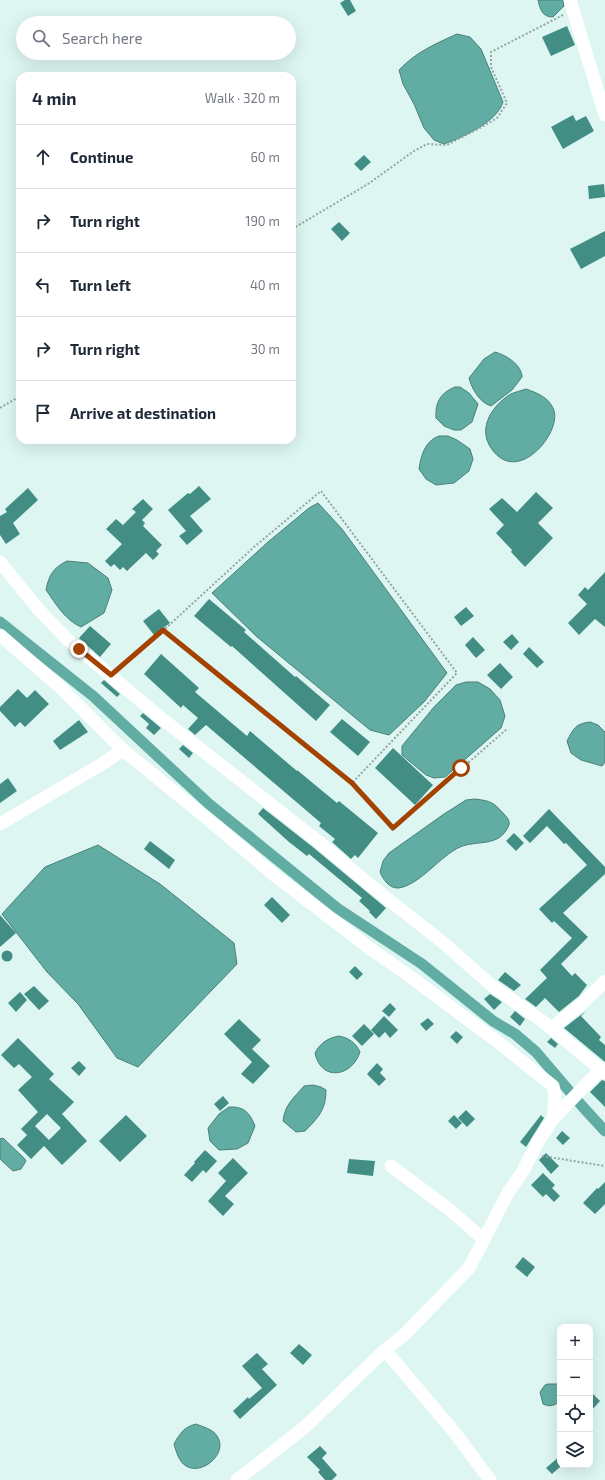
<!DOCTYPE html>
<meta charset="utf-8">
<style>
:root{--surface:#fff;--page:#f6f6f7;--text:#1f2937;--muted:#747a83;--line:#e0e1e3}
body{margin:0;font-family:"Exo 2",sans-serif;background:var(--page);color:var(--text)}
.controls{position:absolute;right:12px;bottom:12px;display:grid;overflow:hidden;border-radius:8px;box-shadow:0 4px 16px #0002}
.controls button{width:36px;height:36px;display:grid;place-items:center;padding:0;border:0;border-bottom:1px solid var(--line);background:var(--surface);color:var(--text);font:20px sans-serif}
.stop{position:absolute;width:12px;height:12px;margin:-9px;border:3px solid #a44201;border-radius:50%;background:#fff}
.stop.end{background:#a44201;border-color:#fff;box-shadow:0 1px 4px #0008}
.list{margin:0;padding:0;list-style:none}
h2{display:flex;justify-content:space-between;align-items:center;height:52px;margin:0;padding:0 16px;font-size:17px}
h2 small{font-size:13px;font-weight:400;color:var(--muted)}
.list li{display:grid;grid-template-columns:26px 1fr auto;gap:12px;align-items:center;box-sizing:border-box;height:64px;padding:0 16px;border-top:1px solid var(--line)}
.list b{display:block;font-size:15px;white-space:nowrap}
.list em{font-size:13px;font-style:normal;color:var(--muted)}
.icon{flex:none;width:22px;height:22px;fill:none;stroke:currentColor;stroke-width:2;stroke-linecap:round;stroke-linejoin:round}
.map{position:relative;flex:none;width:605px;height:1480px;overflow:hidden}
.search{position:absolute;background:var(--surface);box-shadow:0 4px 16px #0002;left:16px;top:16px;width:280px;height:44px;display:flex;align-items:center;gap:10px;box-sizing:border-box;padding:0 14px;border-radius:22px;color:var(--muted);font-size:15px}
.panel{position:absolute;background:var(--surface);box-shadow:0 4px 16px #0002;left:16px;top:72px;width:280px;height:372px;border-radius:12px}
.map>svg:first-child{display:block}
.water{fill:#62ada3;stroke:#498179}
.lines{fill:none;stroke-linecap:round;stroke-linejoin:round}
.canal{stroke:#62ada3;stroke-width:11}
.building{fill:#428e85;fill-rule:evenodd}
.path{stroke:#93a6a3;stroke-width:2;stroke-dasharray:2 2;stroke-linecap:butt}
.minor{stroke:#fff;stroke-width:13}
.route{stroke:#a44201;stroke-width:5}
</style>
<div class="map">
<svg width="605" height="1480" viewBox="0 0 605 1480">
<rect width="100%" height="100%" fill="#ddf6f2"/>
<g class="water">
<path d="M538,0H563L564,6L553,17C542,17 540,9 538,0Z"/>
<path d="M457,34L470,37L481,49L503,102C497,122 463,137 444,144L434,140L424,128L414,104L403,84L399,70C416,52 435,44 457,34Z"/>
<path d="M495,352C506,355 522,365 522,377L512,390L491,406C479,402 472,389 469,378L484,359Z"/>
<path d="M455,387H460L469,393L478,404L472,422L461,430H454L444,426L436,418C435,403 440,393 455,387Z"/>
<path d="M526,389C537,393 548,397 553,408C564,429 521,484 494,452C476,431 490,408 509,395C514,392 521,391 526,389Z"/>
<path d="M439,436H448L457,440L470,449L473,459L469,471L454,483L436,485L426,479L419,469C421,455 425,441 439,436Z"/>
<polygon points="318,503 342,529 447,673 424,702 389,735 370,730 256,636 212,593 268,542 309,508"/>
<path d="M67,561L88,563L108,578L112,590L104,613L81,627C65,620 56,604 46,590C49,575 53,568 67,561Z"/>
<polygon points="466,682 478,682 490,689 500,700 505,716 501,728 445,777 434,778 426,775 402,755 402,746 434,707 456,685"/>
<path d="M590,722L598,725L605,732V762L602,766L581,760L571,753L567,741C574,728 575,724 590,722Z"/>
<path d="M475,799C491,801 493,802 504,814C509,819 511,823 507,829C497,847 477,840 460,847C440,856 421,884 399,888C389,889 383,879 380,872L383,861L389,853L444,814L466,800Z"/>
<polygon points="98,845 160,884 234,943 237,964 138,1067 117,1058 78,1004 47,972 2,914 45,867"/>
<path d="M339,1036C349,1038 356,1043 360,1052C352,1077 321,1082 315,1053C320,1043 328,1038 339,1036Z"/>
<path d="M313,1085L321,1087L326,1090C326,1110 318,1118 305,1131L296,1132L283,1121C285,1104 294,1098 304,1086Z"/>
<path d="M229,1107C244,1106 250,1113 255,1126L248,1143L237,1149L219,1150L210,1141L208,1128L219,1114Z"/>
<polygon points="3,1138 24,1158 26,1161 21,1169 13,1171 0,1159 0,1139"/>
<path d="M548,1384H557L560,1387V1401C554,1406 550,1407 543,1404L540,1392L545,1385Z"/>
<path d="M196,1424C203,1427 213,1429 217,1436C229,1453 202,1476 186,1466C179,1462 176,1451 174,1444C180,1433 184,1427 196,1424Z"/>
</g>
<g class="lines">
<polyline class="canal" points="0,622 93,696 209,804 337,908 422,964 493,1021 515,1034 536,1052 582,1106 605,1131"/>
</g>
<g class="building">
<polygon points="345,0 350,0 356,11 348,16 340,3"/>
<polygon points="567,26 575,45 551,56 542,37"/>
<polygon points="573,115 576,121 586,116 594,131 563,149 551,127"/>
<polygon points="364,155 371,162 361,171 354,164"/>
<polygon points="604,184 605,197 589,199 588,186"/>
<polygon points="339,222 350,233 342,241 331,229"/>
<polygon points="605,231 605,256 581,269 570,249"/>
<polygon points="199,486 211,499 190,516 203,531 187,545 179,536 186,531 168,510 188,493 190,494"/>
<polygon points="28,488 38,500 13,523 20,534 6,544 0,535 0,516 7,512 5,509"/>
<polygon points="536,492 553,508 538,523 553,538 525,567 511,552 512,550 496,533 504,525 489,509 502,498 517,512"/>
<polygon points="143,499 153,509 142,520 145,523 143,526 162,545 156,551 159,554 153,560 146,553 127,571 123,567 120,570 114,564 111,567 105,561 122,544 106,529 116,519 123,525 136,512 132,509"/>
<polygon points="605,572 605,627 595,619 579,635 568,623 587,604 578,595 585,587 588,590"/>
<polygon points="209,599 246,630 244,632 295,677 296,676 330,705 316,721 232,646 231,647 194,616"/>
<polygon points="466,607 474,616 461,626 454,617"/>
<polygon points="159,609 170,623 154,635 143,621"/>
<polygon points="90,626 111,644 100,657 79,638"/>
<polygon points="512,634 519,642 511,650 503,642"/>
<polygon points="473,637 485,650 476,658 465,645"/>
<polygon points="529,647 544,662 537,668 523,654"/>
<polygon points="161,654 199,688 195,692 247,736 250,731 297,771 297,770 337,803 339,801 378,833 358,858 355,855 351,859 332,842 335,839 319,826 321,823 206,725 195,735 188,729 198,718 183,705 181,708 144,674"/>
<polygon points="500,663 513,677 501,689 487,675"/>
<polygon points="104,680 120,694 117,697 101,683"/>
<polygon points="18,689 27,698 35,690 49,704 25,727 20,722 15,727 0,711 0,707"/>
<polygon points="143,713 161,728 154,735 146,728 149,724 140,716"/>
<polygon points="342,719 370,742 358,756 330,732"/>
<polygon points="79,720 88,732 60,750 53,741"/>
<polygon points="183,745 193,753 189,758 179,749"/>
<polygon points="393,748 433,785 415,805 375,768"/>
<polygon points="8,778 17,791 0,803 0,784"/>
<polygon points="263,808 314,848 386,908 376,919 369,912 370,911 359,901 362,898 309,854 307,856 289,842 258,814"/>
<polygon points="549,809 605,867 605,874 563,913 588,937 561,964 572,976 575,973 587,985 579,996 559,1012 545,998 536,1007 525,999 547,978 540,970 572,938 554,921 552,923 539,909 587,865 566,843 564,844 547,826 530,843 523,836"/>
<polygon points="514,833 524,843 516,851 506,841"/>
<polygon points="150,841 175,860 169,869 144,849"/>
<polygon points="272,897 290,915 282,923 264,905"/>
<polygon points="0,915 16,933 0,947"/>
<circle cx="7" cy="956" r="5.5"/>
<polygon points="355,966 363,974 357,980 349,972"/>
<polygon points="505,972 521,985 514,991 498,980"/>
<polygon points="34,986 49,1001 39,1010 24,994"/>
<polygon points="20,992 27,1000 16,1012 8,1003"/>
<polygon points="490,994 502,1002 494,1010 484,999"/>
<polygon points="390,1003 396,1009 389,1017 382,1011"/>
<polygon points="515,1011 525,1019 520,1026 510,1017"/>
<polygon points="586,1011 581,1016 601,1037 599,1040 605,1045 605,1062 564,1028"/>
<polygon points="384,1016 398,1030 390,1038 385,1032 379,1038 371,1030"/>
<polygon points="428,1018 434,1024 426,1031 420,1024"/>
<polygon points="239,1019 261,1040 252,1049 270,1066 253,1084 241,1074 252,1062 224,1034"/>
<polygon points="364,1024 374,1034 362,1046 352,1036"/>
<polygon points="456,1031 463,1037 457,1044 450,1037"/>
<path d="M18,1038L54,1074L49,1079L74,1102L62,1114L87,1141L62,1165L44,1146L31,1159L17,1145L27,1135L21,1129L38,1112L18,1090L32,1077L19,1064L14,1068L1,1055ZM47,1114L61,1128L49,1140L35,1126Z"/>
<polygon points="551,1038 558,1044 555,1048 547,1042"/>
<polygon points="79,1061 86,1068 79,1076 71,1068"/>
<polygon points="377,1063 383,1069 380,1073 386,1079 379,1086 367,1074"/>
<polygon points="602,1080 605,1081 605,1107 590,1092"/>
<polygon points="223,1096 229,1103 220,1111 214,1104"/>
<polygon points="466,1110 475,1119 467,1127 458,1118"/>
<polygon points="126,1115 147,1136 120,1162 99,1141"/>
<polygon points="454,1115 462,1123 456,1129 448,1121"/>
<polygon points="541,1115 544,1118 526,1147 520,1142"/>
<polygon points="562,1131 570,1138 563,1145 556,1138"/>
<polygon points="205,1150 217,1161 206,1173 203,1170 192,1182 184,1175 195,1163 194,1162"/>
<polygon points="546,1153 559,1166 551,1174 539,1160"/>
<polygon points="233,1158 248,1173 225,1196 234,1204 223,1216 208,1201 226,1181 218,1173"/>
<polygon points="349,1159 375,1161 373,1176 347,1173"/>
<polygon points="543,1173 555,1185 552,1188 560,1196 554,1202 546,1194 543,1197 531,1185"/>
<polygon points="605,1182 605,1204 595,1214 583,1203 597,1188 598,1189"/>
<polygon points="523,1257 535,1267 527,1277 515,1267"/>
<polygon points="299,1344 312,1355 303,1365 290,1353"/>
<polygon points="257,1353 268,1364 262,1369 277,1385 240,1419 233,1411 248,1397 249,1399 262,1388 242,1366"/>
<polygon points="590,1391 600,1401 590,1412"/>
<polygon points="320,1446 327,1453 322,1458 337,1475 332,1480 325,1480 318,1472 320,1470 307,1457"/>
<polygon points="560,1456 560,1467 552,1474 546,1468"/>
</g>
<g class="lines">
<g class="path">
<polyline points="292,229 368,184 414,151 427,144 447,145 478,129 497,118 507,103 491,67 491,52 563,15"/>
<polyline points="0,408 20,396"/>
<polyline points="163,630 352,783"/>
<polyline points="120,668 154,639 254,547 321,491 457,673 352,783 393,828 507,729"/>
<polyline points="542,1156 605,1166"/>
</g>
<g class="minor">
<polyline points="570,0 605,115"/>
<polyline points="0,562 39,610 68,640 161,718 319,842 369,884 446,945 491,985 545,1023 605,1073"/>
<polyline points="0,635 60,687 123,750 209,820 273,874 372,950 408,975 498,1042 553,1086 555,1095 553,1119"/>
<polyline points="0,824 102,764 123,750"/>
<polyline points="552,1028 584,1002 605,981"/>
<polyline points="391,1166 450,1210 484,1240"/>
<polyline points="385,1350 455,1433 490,1480"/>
<polyline points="237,1480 305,1427 385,1350 404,1335 469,1268 509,1191 523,1171 539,1140 553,1119 601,1069"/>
</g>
</g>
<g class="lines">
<polyline class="route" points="79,649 111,675 163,630 352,783 393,828 461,768"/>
</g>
</svg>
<div class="controls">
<button>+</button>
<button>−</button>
<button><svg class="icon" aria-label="locate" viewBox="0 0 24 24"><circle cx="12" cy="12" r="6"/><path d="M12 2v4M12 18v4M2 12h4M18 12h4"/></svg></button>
<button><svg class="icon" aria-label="layers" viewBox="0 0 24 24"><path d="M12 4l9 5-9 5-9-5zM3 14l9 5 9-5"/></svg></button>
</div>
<div class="stop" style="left:461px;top:768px"></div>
<div class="stop end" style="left:79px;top:649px"></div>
<div class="search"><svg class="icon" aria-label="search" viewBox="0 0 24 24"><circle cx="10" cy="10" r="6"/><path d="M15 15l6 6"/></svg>Search here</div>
<section class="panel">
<h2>4 min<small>Walk · 320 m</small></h2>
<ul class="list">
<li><svg class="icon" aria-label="ahead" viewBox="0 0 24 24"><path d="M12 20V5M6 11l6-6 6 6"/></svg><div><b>Continue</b></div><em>60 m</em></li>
<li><svg class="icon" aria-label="right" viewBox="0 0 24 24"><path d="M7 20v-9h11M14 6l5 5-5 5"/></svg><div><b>Turn right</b></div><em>190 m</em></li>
<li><svg class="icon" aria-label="left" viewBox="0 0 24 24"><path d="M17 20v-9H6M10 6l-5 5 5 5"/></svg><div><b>Turn left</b></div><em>40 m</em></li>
<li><svg class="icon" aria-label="right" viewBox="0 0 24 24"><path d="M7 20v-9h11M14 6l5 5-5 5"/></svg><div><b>Turn right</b></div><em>30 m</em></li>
<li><svg class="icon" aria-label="arrive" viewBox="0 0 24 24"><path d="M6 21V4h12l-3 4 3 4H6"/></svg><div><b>Arrive at destination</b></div></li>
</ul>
</section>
</div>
